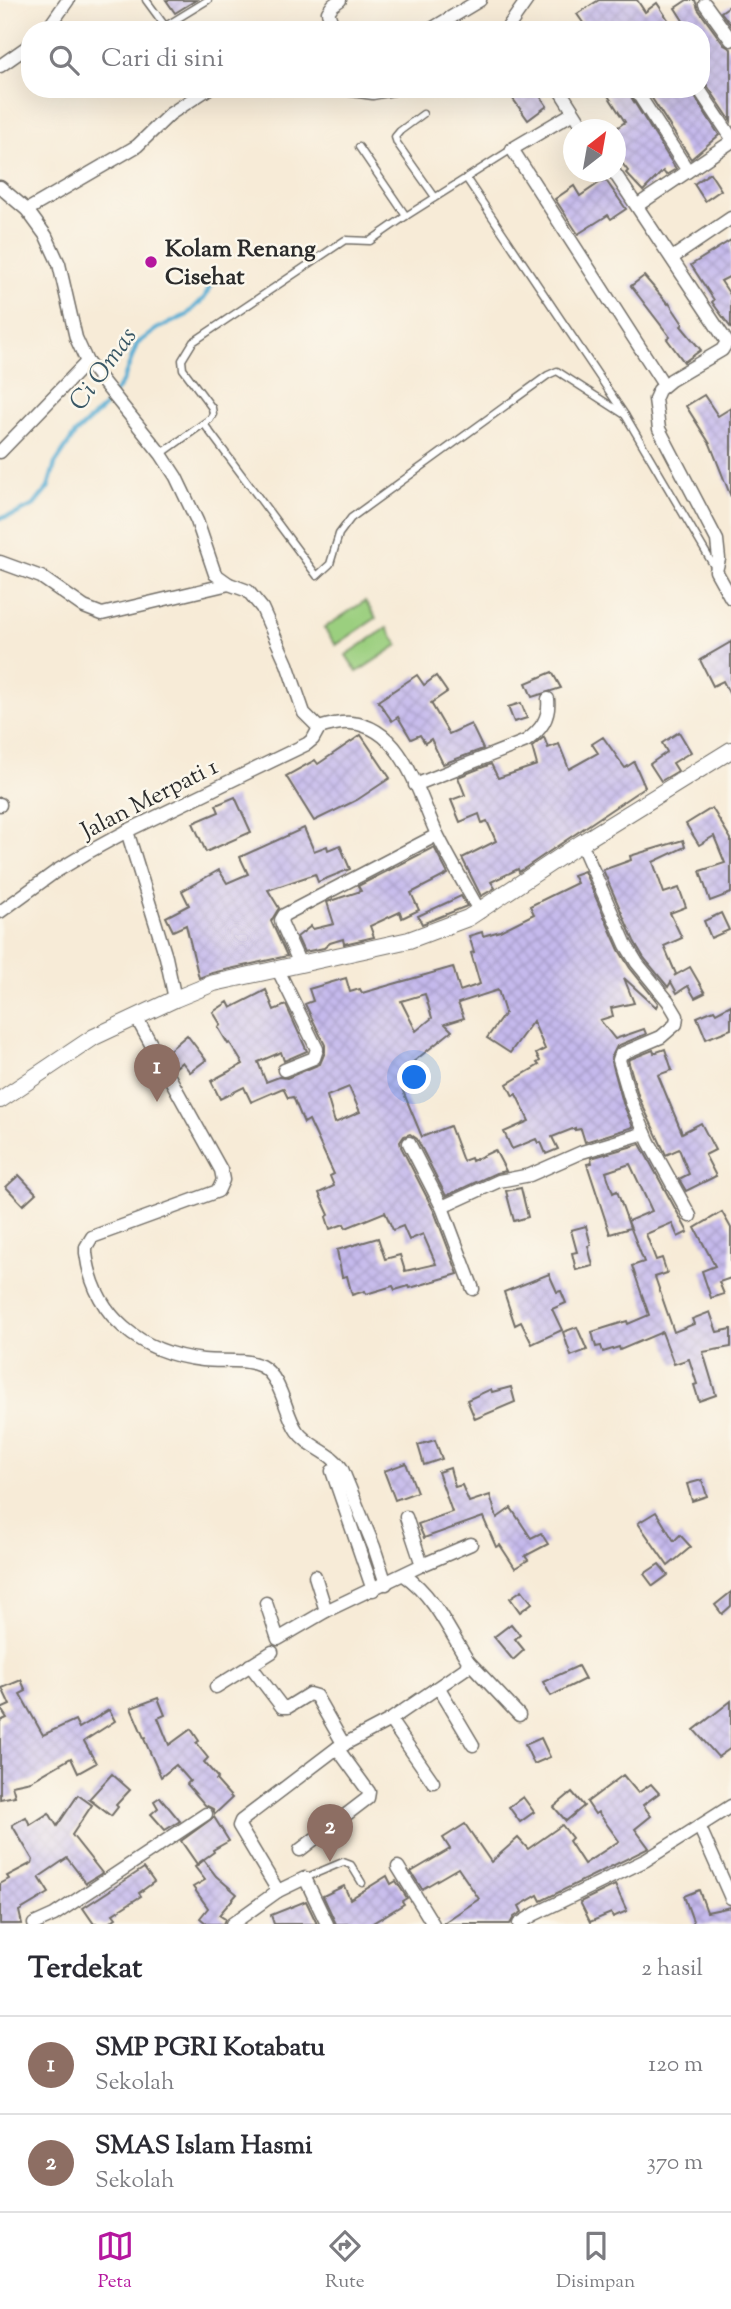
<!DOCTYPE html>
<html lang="id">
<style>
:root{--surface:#fff;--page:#f7f7f7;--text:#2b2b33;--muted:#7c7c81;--line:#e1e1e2;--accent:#b5179e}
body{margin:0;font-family:"Sorts Mill Goudy",serif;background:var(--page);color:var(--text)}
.compass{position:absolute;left:563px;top:119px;width:63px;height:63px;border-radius:50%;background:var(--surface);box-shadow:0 7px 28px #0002;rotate:31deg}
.you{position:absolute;left:415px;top:1078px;width:24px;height:24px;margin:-18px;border:5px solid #fff;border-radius:50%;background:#1a73e8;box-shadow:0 0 0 10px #1a73e833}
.badge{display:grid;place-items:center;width:46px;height:46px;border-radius:50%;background:var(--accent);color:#fff;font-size:23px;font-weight:700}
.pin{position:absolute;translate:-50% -58px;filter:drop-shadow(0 2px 4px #0008)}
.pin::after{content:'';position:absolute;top:37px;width:24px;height:21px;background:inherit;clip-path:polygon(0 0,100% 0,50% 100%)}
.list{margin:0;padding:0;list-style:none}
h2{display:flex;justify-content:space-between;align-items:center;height:91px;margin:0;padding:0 28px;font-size:30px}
h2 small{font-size:23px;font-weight:400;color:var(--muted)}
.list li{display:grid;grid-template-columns:46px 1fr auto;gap:21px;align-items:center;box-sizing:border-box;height:98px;padding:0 28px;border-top:2px solid var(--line)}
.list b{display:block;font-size:26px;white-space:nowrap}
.list p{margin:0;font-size:23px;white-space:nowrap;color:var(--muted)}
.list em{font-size:23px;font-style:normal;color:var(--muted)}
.icon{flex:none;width:38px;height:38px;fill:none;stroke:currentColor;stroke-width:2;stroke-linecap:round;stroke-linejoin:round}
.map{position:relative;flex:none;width:731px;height:1924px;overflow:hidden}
.search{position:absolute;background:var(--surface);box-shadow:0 7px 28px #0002;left:21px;right:21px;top:21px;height:77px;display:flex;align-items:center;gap:18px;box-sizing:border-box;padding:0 24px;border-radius:28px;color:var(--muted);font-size:26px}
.sheet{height:287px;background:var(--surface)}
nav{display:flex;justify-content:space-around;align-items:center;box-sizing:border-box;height:98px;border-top:2px solid var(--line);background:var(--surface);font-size:19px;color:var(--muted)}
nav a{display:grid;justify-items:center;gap:4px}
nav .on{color:var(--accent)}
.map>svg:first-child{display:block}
.green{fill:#9bcf7f;stroke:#637d55;stroke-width:2}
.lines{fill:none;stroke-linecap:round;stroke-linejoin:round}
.stream{stroke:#56add3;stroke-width:4.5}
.building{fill:url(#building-cross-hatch);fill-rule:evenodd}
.service-casing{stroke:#726e67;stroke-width:9}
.minor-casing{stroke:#726e67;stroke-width:15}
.secondary-casing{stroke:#726e67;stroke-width:18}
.service{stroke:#fff;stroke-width:6}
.minor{stroke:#fff;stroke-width:12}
.secondary{stroke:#fff;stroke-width:16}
.poi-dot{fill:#b5179e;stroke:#fbf7ec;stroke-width:2.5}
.labels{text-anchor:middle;stroke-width:5;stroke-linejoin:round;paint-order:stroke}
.poi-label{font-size:24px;font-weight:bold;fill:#2b2b2b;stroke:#fbf7ec;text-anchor:start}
.street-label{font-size:24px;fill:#2b2b2b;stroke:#fbf7ec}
.water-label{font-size:26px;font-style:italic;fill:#3a5866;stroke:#fbf7ec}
</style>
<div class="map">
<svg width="731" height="1924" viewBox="0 0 731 1924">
<defs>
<pattern id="building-cross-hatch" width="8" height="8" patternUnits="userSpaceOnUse" patternTransform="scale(1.75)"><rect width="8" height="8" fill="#c5b9ec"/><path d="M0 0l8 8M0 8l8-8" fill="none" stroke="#a99fcb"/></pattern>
</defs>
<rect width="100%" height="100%" fill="#fbf7ec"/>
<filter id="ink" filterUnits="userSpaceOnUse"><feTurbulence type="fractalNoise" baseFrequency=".0143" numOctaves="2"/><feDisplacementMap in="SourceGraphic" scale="14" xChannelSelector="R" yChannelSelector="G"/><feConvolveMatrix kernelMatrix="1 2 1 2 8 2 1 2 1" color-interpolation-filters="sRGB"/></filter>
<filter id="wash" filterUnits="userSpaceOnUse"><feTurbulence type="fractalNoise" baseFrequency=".00686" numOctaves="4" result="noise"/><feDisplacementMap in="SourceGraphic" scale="28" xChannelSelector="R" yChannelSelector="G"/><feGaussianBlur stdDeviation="1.57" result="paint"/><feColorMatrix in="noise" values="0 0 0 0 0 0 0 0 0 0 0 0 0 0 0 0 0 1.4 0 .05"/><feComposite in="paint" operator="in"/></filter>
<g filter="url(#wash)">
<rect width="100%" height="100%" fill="#f7ebd7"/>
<g class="green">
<polygon points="365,601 376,618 336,645 324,628"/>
<polygon points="387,628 398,645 357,672 346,655"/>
</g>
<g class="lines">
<polyline class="stream" points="0,518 14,515 34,505 48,488 55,464 75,434 104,407 123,381 137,344 157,329 187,315 205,297 215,275"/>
</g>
<g id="blocks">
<g class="building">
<polygon points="166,0 196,0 175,13"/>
<polygon points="599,0 637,0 645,12 657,3 669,21 657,30 588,30 577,14"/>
<polygon points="687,0 695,0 698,9 724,45 731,49 731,121 706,84 701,81 701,30 689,30 675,8"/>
<polygon points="731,5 731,25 721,12"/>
<polygon points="506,89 535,89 547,106 528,120"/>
<polygon points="614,89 626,89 676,169 666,175 663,171 643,191 626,173 628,171 615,154 615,129 625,122 607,94"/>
<polygon points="646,89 690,89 719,135 691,159"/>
<polygon points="710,173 721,190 705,201 694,184"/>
<polygon points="605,179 626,209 611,219 608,215 578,234 555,199 574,186 580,196"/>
<polygon points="731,240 731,276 721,281 731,296 731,328 712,302 714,300 691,265"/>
<polygon points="644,276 668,304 669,303 683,324 681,326 701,350 684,362 667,339 670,337 631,286"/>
<polygon points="704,395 718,416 731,408 731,497 710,444 686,406"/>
<polygon points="731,642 731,697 723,681 713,686 700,660"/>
<polygon points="552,672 561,688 532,697 526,683"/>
<polygon points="417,675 424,685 436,676 447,692 431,703 449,734 471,724 483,749 443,764 431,739 425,743 420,735 411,739 398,717 392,721 378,701"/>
<polygon points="521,703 527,718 514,722 508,707"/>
<polygon points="679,732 691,752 673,763 678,771 661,781 650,764 667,752 662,743"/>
<polygon points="361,735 390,778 357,800 314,821 286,776 315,760 318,764"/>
<polygon points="544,737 548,748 559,744 569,769 598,753 592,744 603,737 625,768 634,762 645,787 519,872 518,869 491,882 495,888 481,896 462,858 496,841 487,821 482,823 479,814 460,822 451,800 465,795 458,777 491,764 498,778 537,765 532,747"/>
<polygon points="235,797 251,832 206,852 193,823 219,812 216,805"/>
<polygon points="712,808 731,839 731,893 710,901 700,871 725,863 714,836 699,845 686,824"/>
<polygon points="304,828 314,851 327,846 328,850 340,845 350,869 318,882 315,874 268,890 279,908 271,921 287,956 212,973 199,978 186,925 173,931 166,917 189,905 182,891 219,870 227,883 248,874 240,857"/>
<polygon points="683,840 685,847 653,862 664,893 679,888 686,907 670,913 682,938 664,946 676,974 674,976 690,967 705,993 695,998 688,986 677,993 671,982 668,987 644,958 634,941 603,870 631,860 630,856"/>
<polygon points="434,847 448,874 411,893 419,910 402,918 400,912 370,926 374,937 344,944 343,939 330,943 324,948 304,952 297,937 311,926 313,929 334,924 327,902 361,891 358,886"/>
<path d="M584,871L619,950L630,968L658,1003L656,1007L624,978L634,1003L611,1008L613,1016L600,1020L615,1039L644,1029L646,1034L617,1046L611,1058L623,1103L633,1127L585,1142L581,1129L575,1130V1128L552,1137L558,1149L546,1154L541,1142L538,1143L536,1139L512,1149L504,1132L529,1121L516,1094L513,1096L507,1084L539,1065L537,1063L540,1061L536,1054L545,1049L533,1021L510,1053L487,1038L505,1013L498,990L458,1003L464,1018L445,1024L452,1031L398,1074L401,1083L400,1084L422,1137L450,1126L463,1161L471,1158L472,1161L495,1150L506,1171L496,1173L446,1196L417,1139L410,1134L404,1136L400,1142L401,1147L434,1211L458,1274L410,1288L409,1286L395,1290L393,1286L366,1294L365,1291L352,1295L347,1276L342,1277L337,1250L378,1238L385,1259L400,1255L405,1271L436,1264L423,1234L409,1240L403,1226L393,1230L385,1212L346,1228L344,1224L330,1229L326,1217L329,1215L319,1193L334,1186L330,1176L334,1174L309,1120L304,1123L293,1097L288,1098L283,1088L251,1102L244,1087L220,1099L211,1081L243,1064L230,1043L228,1044L218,1027L221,1025L213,1012L228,1002L231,1008L266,990L274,1010L286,1005L307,1051L284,1061L281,1052L258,1062L266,1082L279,1077L287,1078L320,1064L325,1052V1045L305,1004L313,1001L309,989L346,978L350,992L360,989L362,993L453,967L460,991L480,984L471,953L474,952L469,936L482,932L483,936L500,931L534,914L530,906L577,883L573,875ZM425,994L432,1018L416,1031L401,1001ZM349,1087L360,1112L335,1123L327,1096Z"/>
<polygon points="461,896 467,906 422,924 418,916"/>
<polygon points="721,913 729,930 711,938 704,921"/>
<polygon points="731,1005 731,1029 706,1039 697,1017 714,1010 716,1013"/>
<polygon points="187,1035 206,1060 190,1072 182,1062 176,1067 166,1053"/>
<polygon points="665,1049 672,1070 658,1075 682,1133 701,1123 715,1150 705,1155 716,1176 686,1191 679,1179 689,1174 679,1149 666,1155 639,1098 628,1060 653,1050 654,1053"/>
<polygon points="640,1144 688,1232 678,1237 672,1223 646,1234 656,1260 662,1258 667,1273 655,1277 674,1332 694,1324 692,1319 710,1312 717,1332 731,1329 731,1347 703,1352 716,1395 699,1401 694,1385 697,1384 689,1359 674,1364 662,1332 620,1350 619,1347 603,1352 601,1346 596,1347 592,1332 627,1321 628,1324 649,1315 632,1266 644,1262 628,1221 652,1211 630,1164 606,1172 613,1193 617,1191 630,1228 610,1234 587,1164 592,1163 591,1158"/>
<polygon points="19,1175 36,1193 23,1205 6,1187"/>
<polygon points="521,1188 528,1217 514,1221 506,1191"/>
<polygon points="722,1212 731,1228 731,1278 719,1282 724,1294 711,1298 702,1271 715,1266 695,1228"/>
<polygon points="586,1226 591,1245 588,1246 593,1266 576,1270 572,1253 577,1252 571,1230"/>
<polygon points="549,1274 557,1292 561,1291 566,1303 552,1309 562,1330 532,1344 521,1322 515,1325 504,1292"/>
<polygon points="577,1327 587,1350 571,1356 563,1332"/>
<polygon points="511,1387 515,1402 475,1419 467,1400 491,1389 492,1392"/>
<polygon points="435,1440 442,1459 424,1465 418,1445"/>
<polygon points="406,1463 417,1492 395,1500 384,1471"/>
<polygon points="450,1468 455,1487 462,1485 469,1502 490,1495 497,1518 511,1508 531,1538 541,1533 548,1544 525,1556 528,1560 515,1568 500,1545 496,1547 483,1517 424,1538 418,1524 452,1512 438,1472"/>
<polygon points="702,1480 707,1496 692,1501 687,1484"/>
<polygon points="656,1512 674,1541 680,1535 691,1547 668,1566 638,1523"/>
<polygon points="659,1564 668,1575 653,1586 644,1574"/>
<polygon points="522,1590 532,1603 520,1612 510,1598"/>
<polygon points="731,1592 731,1606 722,1614 715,1605"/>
<polygon points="511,1624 520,1635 515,1639 524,1650 513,1660 494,1637"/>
<polygon points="578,1666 585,1679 551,1696 543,1682"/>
<polygon points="21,1680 26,1691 20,1694 43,1735 75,1720 79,1728 109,1710 115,1721 84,1741 96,1763 78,1773 71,1758 31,1781 12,1785 15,1796 0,1799 0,1721 7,1718 1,1709 10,1705 2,1688"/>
<polygon points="158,1698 165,1715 158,1718 169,1745 191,1729 199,1741 196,1743 208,1758 204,1762 218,1778 216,1780 232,1798 215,1814 213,1809 205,1805 187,1784 190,1781 176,1765 161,1777 144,1739 146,1737 144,1738 131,1708"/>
<polygon points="731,1701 731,1748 718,1757 694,1730"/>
<polygon points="541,1738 550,1757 534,1764 525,1745"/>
<polygon points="112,1774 130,1790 116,1805 118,1807 111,1816 89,1799"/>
<polygon points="623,1775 638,1793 651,1784 659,1793 643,1805 651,1816 635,1829 649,1848 541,1901 538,1895 519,1906 522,1912 514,1917 510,1924 442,1924 479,1899 458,1868 422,1889 411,1872 450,1849 443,1838 465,1824 491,1862 518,1838 528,1849 562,1825 572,1838 569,1841 584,1864 619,1841 598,1812 595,1814 587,1802"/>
<polygon points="572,1792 584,1806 566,1821 554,1807"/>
<polygon points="78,1795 92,1805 72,1835 102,1873 86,1883 67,1858 39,1877 49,1893 19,1911 22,1924 0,1924 0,1884 9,1879 7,1876 32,1863 33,1860 12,1825 26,1817 30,1825 49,1813 57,1826"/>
<polygon points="160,1797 180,1821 165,1830 151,1814 158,1808 154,1801"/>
<polygon points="523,1797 534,1812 520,1822 509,1807"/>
<polygon points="214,1817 229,1841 213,1850 214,1852 197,1864 181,1841"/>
<polygon points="204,1860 216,1876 237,1894 219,1915 225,1919 223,1924 207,1924 200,1918 208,1908 193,1887 205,1880 195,1867"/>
<polygon points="144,1868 154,1882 139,1893 141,1896 113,1914 116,1918 107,1924 94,1924 83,1908"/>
<polygon points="387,1876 391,1884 396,1881 407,1898 402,1901 404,1904 371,1924 336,1924 323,1896 344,1886 350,1899"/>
<polygon points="615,1885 627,1911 613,1917 611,1913 590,1922 580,1902"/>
<polygon points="699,1890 707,1912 731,1907 731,1924 694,1924 684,1896"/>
<polygon points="306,1901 317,1924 274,1924 271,1915"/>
</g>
</g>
</g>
<g filter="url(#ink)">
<use href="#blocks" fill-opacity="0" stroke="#726e67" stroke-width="2"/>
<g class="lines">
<g class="service-casing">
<g id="service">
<polyline points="146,0 168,30"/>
<polyline points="159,30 208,0"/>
<polyline points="423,114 400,131 395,137 397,143 435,197"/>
<polyline points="359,147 406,216 512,149"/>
<polyline points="466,178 625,415 715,568"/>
<polyline points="204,424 317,576 330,564 339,534 351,518 548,375 557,371 625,415"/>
<polyline points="161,454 210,419 213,414 212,408 183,369 182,360 193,342 345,240 370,241 406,216"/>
<polyline points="305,1878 343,1862 351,1865 362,1883"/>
</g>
</g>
<g class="minor-casing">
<g id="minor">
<polyline points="705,4 731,40"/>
<polyline points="47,30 68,0"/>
<polyline points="334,30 328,12 333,5 340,0"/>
<polyline points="430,30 480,0"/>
<polyline points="506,30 527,0"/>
<polyline points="0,66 30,45"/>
<polyline points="345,89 373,93 394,89"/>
<polyline points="559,89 585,130"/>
<polyline points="635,89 688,171"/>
<polyline points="699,89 731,137"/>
<polyline points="573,113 512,149 664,385"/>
<polyline points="614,172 727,342 722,350 671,380 659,390 655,399 659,429 717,540 719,559 716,571 731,598"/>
<path d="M0,187L27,210L46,236L59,264L76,338L87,362L161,454L176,477L197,521L215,574L229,584L248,591L262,608L287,664L304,713L319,728C329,725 340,722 351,723C402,727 418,793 436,832C449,859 465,885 480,912"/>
<polyline points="638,205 731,142"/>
<polyline points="27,210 137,146 170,114 208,89"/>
<polyline points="672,258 731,218"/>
<polyline points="0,452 87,362"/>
<polyline points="0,562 41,577 84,607 102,614 229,584"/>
<path d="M415,785L526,741C541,730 550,718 548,699"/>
<polyline points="0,804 0,805"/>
<polyline points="127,831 166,957 175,999"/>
<polyline points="581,843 626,945 637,963 668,1001 677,1016 676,1024 661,1037 621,1054 619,1060 631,1101 649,1142 690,1216"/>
<polyline points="0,912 55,872 85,854 127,831 307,744 313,739 319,728"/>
<polyline points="300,964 282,924 281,920 284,915 437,835"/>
<polyline points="277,968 317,1049 314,1058 284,1070"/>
<path d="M136,1017L221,1170L223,1180L218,1191L92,1237L86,1247V1253C94,1317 141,1353 203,1360C221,1362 245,1358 261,1366C282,1377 285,1414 297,1431C309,1448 331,1451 342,1469L374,1547L386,1584"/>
<polyline points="409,1143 442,1207 473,1289"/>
<polyline points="442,1207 499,1181 530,1175 582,1152 645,1133"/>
<polyline points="332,1471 373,1590"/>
<polyline points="422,1565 471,1544"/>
<polyline points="315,1576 326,1611"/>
<polyline points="266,1603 278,1639 326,1611 422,1565 406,1517"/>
<polyline points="468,1661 519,1715"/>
<polyline points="250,1665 282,1707 288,1707 309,1694 316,1696 344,1745"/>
<polyline points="216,1687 272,1652"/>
<polyline points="439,1688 473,1745"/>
<polyline points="390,1720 433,1782"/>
<polyline points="700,1828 731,1898"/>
<polyline points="300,1850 368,1798 369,1792 337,1748"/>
<polyline points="398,1867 433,1924"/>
<path d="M278,1891L239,1826L241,1821L337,1748L390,1720L466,1668L468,1661C449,1631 434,1595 404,1575"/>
<polyline points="34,1924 54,1915 206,1814"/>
<polyline points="232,1924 278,1891 305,1878 327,1924"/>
<polyline points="519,1924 535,1914 646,1860 731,1806"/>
</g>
</g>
<g class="secondary-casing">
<polyline id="secondary" points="0,1100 94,1037 175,999 214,983 409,940 468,918 581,843 731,750"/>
</g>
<use href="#service" class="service"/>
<use href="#minor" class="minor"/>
<use href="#secondary" class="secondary"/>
</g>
</g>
<circle class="poi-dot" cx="151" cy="262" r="7"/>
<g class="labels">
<g class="poi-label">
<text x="165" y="256">Kolam Renang<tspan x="165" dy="28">Cisehat</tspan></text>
</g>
<g class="street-label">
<text transform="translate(149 798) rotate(-27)" y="8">Jalan Merpati 1</text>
</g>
<g class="water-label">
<text transform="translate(102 368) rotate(-54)" y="9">Ci Omas</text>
</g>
</g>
</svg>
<svg class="compass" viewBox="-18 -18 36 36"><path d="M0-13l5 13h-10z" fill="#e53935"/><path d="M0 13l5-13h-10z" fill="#7c7c81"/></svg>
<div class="you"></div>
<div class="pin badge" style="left:157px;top:1102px;background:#8d6e63">1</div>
<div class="pin badge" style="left:330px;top:1862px;background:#8d6e63">2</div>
<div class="search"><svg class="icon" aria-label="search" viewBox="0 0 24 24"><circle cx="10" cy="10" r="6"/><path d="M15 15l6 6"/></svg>Cari di sini</div>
</div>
<section class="sheet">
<h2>Terdekat<small>2 hasil</small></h2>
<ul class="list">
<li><span class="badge" style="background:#8d6e63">1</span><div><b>SMP PGRI Kotabatu</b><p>Sekolah</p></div><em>120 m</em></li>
<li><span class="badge" style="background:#8d6e63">2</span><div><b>SMAS Islam Hasmi</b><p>Sekolah</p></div><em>370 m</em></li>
</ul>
</section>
<nav>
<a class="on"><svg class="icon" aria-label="map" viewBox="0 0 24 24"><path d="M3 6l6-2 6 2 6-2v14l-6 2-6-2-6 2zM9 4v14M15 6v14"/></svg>Peta</a>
<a><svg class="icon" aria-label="directions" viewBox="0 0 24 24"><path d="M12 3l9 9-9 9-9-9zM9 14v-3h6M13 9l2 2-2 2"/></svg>Rute</a>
<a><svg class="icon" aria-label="saved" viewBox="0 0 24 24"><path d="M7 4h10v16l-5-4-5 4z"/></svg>Disimpan</a>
</nav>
